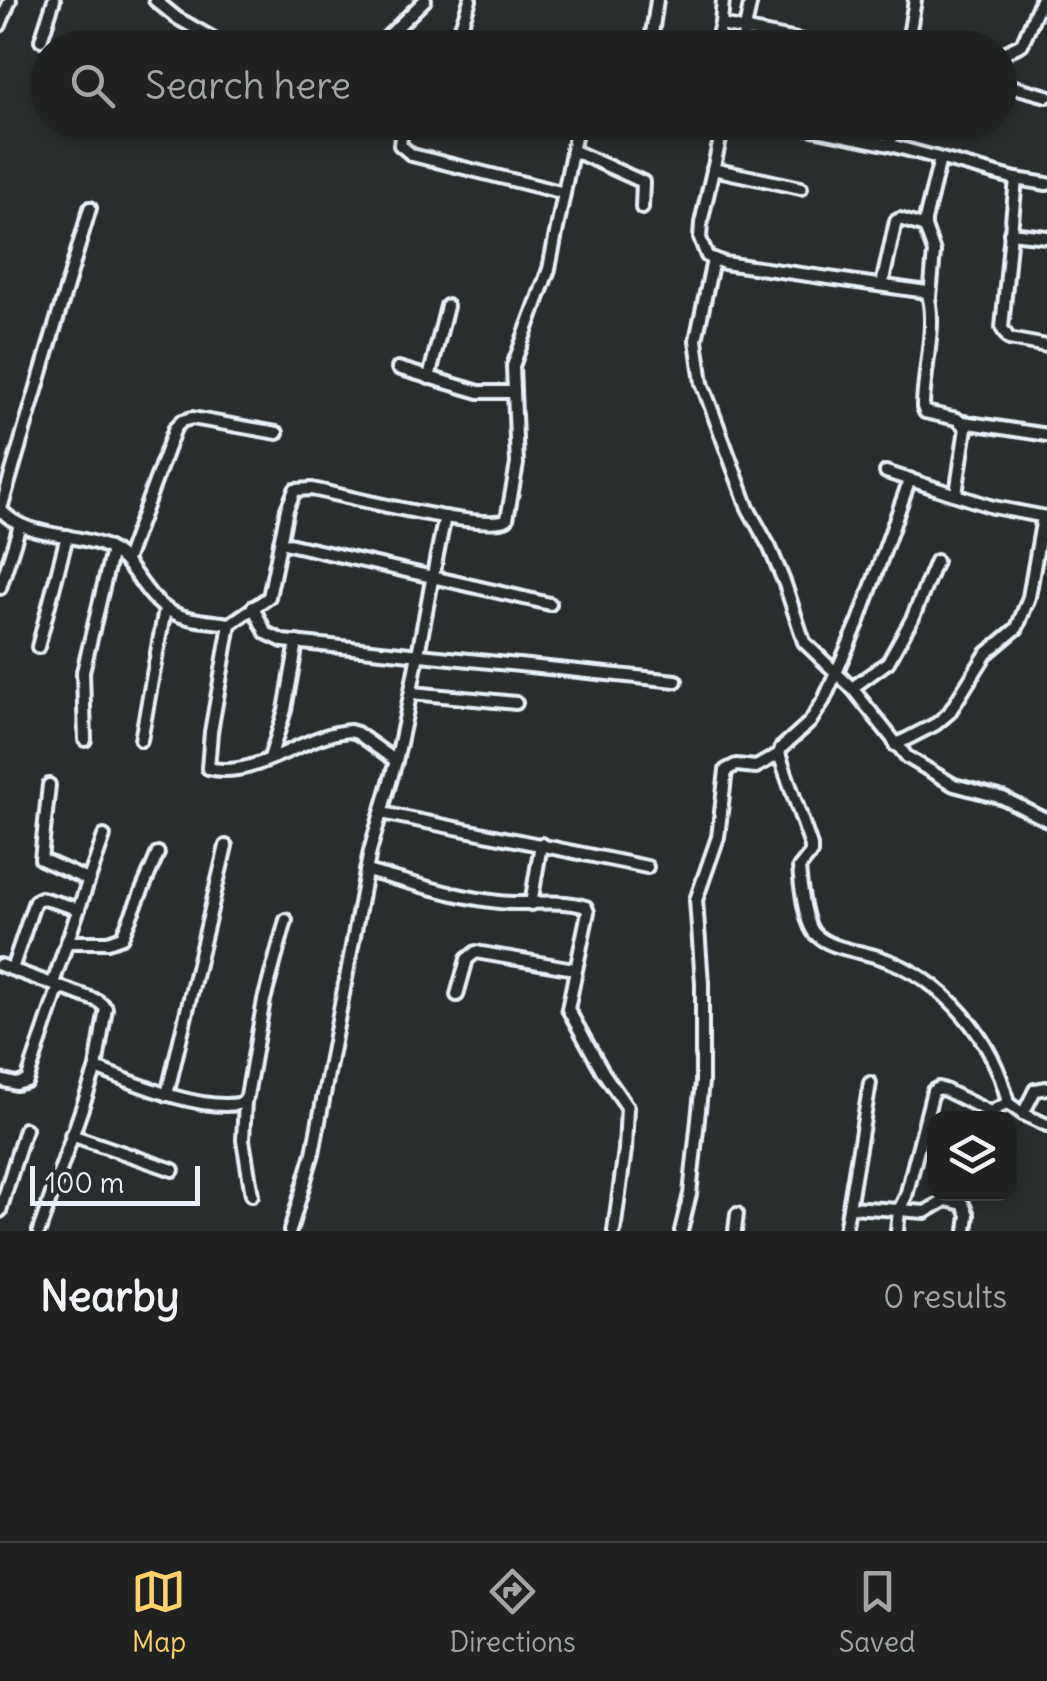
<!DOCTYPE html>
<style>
:root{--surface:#202222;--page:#282a2a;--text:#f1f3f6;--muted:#a2a4a5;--line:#3d3f40;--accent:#ffd166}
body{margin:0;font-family:Delius,sans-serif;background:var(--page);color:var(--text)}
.controls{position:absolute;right:30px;bottom:30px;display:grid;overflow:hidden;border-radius:20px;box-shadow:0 5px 15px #0003}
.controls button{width:90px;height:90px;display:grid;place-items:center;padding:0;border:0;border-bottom:2px solid var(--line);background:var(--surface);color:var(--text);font:50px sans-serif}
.scale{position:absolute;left:30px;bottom:25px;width:170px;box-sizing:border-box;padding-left:10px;border:5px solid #e8f1f8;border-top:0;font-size:28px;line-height:35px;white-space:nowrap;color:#e8f1f8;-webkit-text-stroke:8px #2a2d2e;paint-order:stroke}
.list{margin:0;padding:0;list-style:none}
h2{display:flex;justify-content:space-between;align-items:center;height:130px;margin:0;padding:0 40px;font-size:42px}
h2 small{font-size:32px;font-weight:400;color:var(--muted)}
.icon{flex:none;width:55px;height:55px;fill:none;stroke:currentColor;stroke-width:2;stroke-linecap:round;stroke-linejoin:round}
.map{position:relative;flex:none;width:1047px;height:1231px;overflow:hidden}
.search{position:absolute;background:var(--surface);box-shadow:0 5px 15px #0003;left:30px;right:30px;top:30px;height:110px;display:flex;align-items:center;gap:25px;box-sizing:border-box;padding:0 35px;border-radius:55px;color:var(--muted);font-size:38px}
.sheet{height:310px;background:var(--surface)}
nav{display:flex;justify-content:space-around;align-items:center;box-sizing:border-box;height:140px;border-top:2px solid var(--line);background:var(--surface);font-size:28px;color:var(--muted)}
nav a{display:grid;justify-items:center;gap:5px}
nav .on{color:var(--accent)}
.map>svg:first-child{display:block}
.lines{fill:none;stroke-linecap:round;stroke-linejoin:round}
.minor-casing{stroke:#e8f1f8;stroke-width:18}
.minor{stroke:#2a2d2e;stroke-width:10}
</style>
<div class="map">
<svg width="1047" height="1231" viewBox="0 0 1047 1231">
<rect width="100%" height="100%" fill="#2a2d2e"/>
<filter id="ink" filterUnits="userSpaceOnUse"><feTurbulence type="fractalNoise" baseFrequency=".01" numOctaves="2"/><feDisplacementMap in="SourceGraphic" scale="20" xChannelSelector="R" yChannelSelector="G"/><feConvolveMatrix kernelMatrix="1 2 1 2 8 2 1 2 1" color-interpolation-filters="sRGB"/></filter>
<g filter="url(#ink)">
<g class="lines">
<g class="minor-casing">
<g id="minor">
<polyline points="155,0 177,18 230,48"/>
<polyline points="723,0 721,23 726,26 838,48"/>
<polyline points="0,25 10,0"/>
<polyline points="41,40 54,0"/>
<polyline points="351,48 366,48"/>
<polyline points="376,48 425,0"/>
<polyline points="450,48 457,39 470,0"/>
<polyline points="650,48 657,0"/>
<polyline points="715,48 721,23"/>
<polyline points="741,48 751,0"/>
<polyline points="907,48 915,0"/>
<polyline points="1000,55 1022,44 1041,0"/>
<polyline points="1000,83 1047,96"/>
<polyline points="403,122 400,145 412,155 564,193"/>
<path d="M724,122L701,223L700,238L707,256L724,263L927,292C938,320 923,375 923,407L925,412L957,419L966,428L956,494"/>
<polyline points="779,122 890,145 1016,179 1047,184"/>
<polyline points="890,145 894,122"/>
<polyline points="572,150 643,182 642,208"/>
<polyline points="713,169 801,188"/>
<polyline points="1016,179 1002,328 1009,339 1047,346"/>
<polyline points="1010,233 1047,237"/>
<polyline points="713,260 696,340 702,383 748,508 770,548 785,584 804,642 852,688 907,757 954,785 1003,798 1047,820"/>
<polyline points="882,285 896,221 900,219 925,227"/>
<polyline points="930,297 934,252 925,227 925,220 940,159"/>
<polyline points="398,368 479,392 513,392"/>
<polyline points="429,378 447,306"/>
<polyline points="963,422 1047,435"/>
<polyline points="886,472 993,507 1046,517"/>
<path d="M910,479L859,621L824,700L810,722L781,748L779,754L811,846V853L799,868C800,883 805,924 815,934C830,949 861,951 881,958C944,979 994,1039 1008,1103L1023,1114L1047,1125"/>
<path d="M0,509C25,538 68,532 102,545C134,558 141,594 168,610C186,621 210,621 230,624"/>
<polyline points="0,512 90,208"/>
<polyline points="280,542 550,604"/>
<polyline points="126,560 175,428 182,421 192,418 277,433"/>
<polyline points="0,588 20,525"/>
<polyline points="253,607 266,633 283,641 676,681"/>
<polyline points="38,647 67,536"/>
<polyline points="852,688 888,662 913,617 936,561"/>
<polyline points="412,693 516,703"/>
<polyline points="85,740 83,672 112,550"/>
<polyline points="141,740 165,609"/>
<polyline points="895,745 936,724 949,713 986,654 1017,628 1029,597 1043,517"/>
<polyline points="270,758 285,710 297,642"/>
<path d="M396,761C415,680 427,598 445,517"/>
<polyline points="49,785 41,859 88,880"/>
<polyline points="382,813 647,867"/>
<path d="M366,871C410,882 454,897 499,902C528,906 557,898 586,907L588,912L568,1009L603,1072L627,1107L625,1150L614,1231"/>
<polyline points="531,904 541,844"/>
<polyline points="67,942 108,942 122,937 158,853"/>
<polyline points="0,965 98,1001 106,1008 96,1068 39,1231"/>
<polyline points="12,969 35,901 41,898 79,909"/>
<polyline points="53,983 104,836"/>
<polyline points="457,995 467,959 476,952 574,969"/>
<path d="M96,1068C134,1083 203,1113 243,1103L247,1096L264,1000L286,920"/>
<polyline points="0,1080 16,1084 27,1081 59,986"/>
<polyline points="167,1095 226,846"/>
<polyline points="245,1101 243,1140 252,1195"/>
<polyline points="1023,1114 1035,1090 1047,1088"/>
<polyline points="71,1135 173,1170"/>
<polyline points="849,1207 899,1210 906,1196 933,1091 938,1088 945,1090 990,1112 1008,1103"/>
<polyline points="0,1211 25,1129"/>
<path d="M290,1231L313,1153L370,851L396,761L357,733L350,731C302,734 257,780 208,768L211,732L230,624L269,597L287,509L295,490L312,489C344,496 486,532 507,519L517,464L513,366L549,269L578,122"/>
<polyline points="681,1231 690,1194 702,1082 702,983 696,900 718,837 726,770 736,765 756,767 779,754"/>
<polyline points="735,1231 737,1214"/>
<polyline points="845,1231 870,1083"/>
<polyline points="897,1231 899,1210 925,1212 946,1200 963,1204 968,1215 966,1231"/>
</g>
</g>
<use href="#minor" class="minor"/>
</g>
</g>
</svg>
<div class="controls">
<button><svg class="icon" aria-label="layers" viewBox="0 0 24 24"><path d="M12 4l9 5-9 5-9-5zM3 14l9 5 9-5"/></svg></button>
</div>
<div class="scale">100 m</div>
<div class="search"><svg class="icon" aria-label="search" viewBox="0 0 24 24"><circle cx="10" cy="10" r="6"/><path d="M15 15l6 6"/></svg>Search here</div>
</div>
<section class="sheet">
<h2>Nearby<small>0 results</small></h2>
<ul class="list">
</ul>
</section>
<nav>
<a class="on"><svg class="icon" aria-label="map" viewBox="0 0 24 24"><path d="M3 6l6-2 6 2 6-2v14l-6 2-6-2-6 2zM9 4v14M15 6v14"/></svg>Map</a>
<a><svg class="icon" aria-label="directions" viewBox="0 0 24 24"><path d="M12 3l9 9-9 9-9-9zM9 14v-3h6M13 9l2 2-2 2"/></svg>Directions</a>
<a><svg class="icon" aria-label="saved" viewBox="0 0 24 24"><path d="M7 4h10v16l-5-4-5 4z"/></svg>Saved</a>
</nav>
